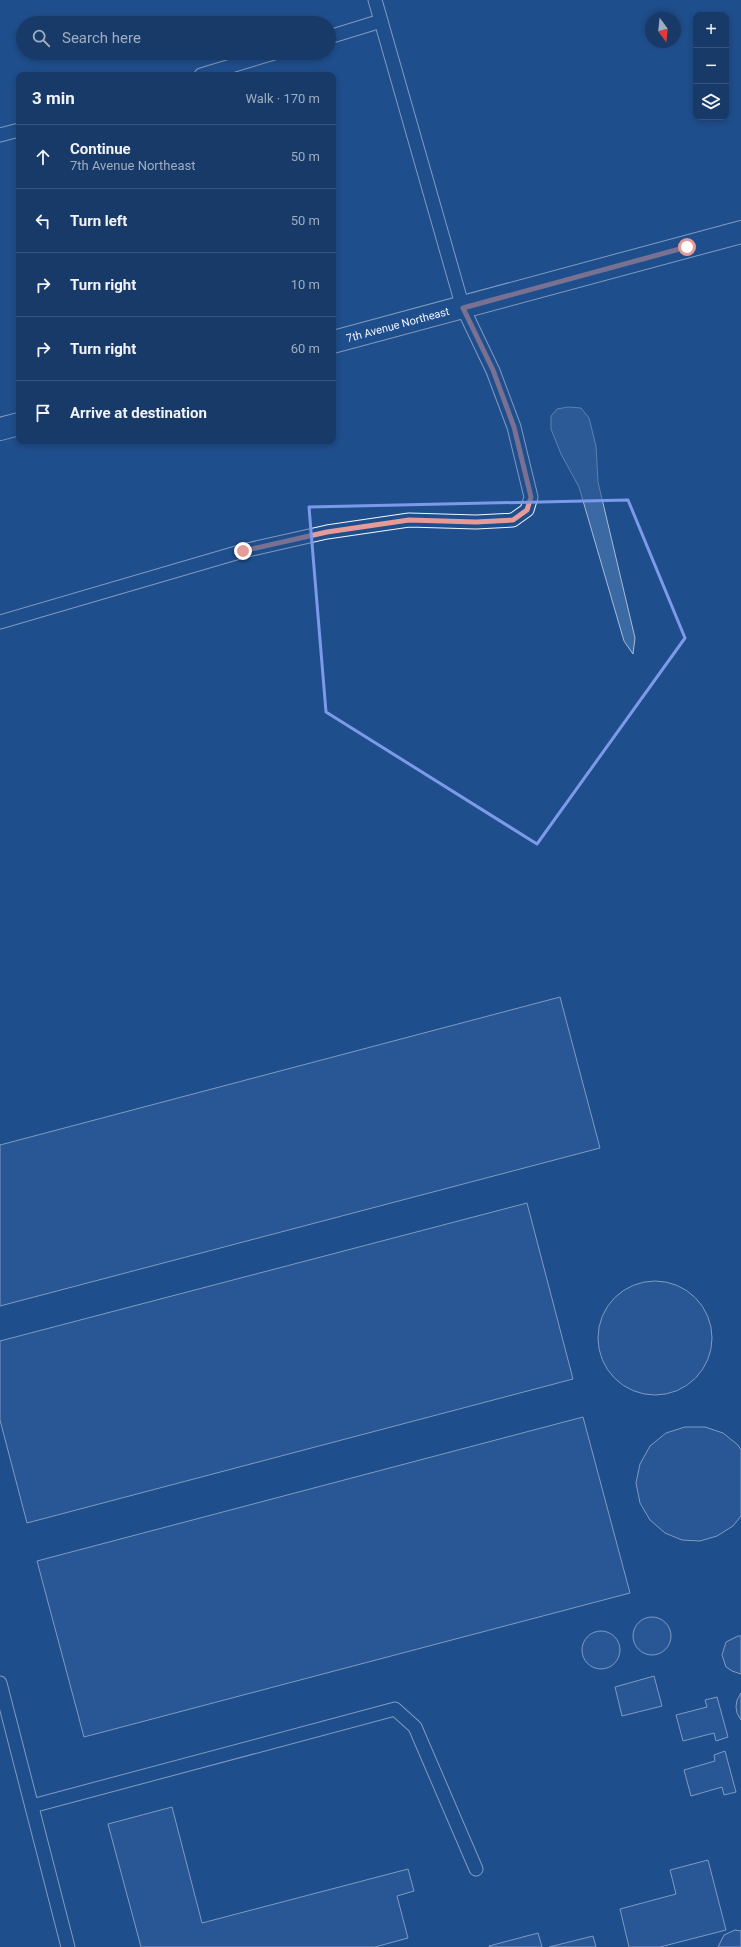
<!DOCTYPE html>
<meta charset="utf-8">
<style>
:root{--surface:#173a69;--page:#20416f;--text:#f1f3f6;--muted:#9eadc0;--line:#36547d}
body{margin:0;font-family:Roboto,sans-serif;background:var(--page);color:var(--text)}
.controls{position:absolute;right:12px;top:12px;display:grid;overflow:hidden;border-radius:8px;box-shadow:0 2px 6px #0003}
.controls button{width:36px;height:36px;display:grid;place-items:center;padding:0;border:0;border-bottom:1px solid var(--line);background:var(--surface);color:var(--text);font:20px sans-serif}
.compass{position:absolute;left:645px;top:12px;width:36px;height:36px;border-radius:50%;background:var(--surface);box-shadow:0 2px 6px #0003;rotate:165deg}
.stop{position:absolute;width:12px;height:12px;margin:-9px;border:3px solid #e69b98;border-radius:50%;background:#fff}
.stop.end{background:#e69b98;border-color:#fff;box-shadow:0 1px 4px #0008}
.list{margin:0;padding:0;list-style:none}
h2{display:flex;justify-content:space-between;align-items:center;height:52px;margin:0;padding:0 16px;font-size:17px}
h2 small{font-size:13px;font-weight:400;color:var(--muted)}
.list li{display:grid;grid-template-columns:26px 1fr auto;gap:12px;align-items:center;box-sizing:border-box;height:64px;padding:0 16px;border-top:1px solid var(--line)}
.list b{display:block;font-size:15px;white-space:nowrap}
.list p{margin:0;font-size:13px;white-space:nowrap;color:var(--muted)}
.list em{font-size:13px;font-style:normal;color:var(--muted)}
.icon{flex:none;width:22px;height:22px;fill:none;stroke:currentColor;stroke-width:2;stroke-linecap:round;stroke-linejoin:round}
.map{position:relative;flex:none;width:741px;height:1947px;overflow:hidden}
.search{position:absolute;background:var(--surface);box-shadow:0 2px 6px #0003;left:16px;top:16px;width:320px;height:44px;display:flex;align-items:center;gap:10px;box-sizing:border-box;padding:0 14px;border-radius:22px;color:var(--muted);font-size:15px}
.panel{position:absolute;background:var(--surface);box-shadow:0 2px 6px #0003;left:16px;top:72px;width:320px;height:372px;border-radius:8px}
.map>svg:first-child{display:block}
.water{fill:#3b69a3;stroke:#a8bbd7}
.building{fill:#3563a3;stroke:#f2f6ff}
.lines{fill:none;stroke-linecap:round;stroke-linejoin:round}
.service-casing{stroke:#f2f6ff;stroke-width:15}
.tertiary-casing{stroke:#f2f6ff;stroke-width:24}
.service{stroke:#1f4e8c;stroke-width:13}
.tertiary{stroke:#1f4e8c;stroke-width:22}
.route{stroke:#e69b98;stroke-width:5}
.marked{fill:none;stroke:#7d9aea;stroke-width:3;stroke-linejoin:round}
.labels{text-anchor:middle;stroke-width:3;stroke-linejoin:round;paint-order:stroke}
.street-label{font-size:11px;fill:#f2f6ff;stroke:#1f4e8c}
</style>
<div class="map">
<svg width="741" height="1947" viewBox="0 0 741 1947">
<rect width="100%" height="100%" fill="#1f4e8c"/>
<polygon class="water" points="568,407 581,408 589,418 596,446 598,482 635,638 633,654 624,641 579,487 561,454 551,429 551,416 557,409"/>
<g class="building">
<polygon points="560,997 600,1148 0,1306 0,1145"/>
<polygon points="527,1203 573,1379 27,1523 0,1420 0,1341"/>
<circle cx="655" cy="1338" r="57"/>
<polygon points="583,1417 630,1593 84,1737 37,1561"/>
<polygon points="685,1427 705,1427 723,1433 738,1445 741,1450 741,1516 733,1526 717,1536 700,1541 682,1540 665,1533 650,1520 640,1503 636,1483 640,1464 650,1446 666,1433"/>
<circle cx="652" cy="1636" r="19"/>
<circle cx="601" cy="1650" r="19"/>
<polygon points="738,1636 741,1636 741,1674 732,1671 726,1667 722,1655 726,1642"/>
<polygon points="654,1676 662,1706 622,1716 615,1687"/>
<polygon points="741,1693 741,1720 737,1713 736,1707 737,1700"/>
<polygon points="717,1697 728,1737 716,1741 714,1733 683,1741 676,1715 707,1707 705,1700"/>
<polygon points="725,1751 736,1792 724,1795 722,1787 691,1796 684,1770 715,1761 714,1755"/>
<polygon points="172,1807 202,1923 408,1869 414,1891 397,1896 408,1938 375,1947 141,1947 108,1824"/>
<polygon points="708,1860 726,1930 660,1947 629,1947 620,1909 676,1894 670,1870"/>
<polygon points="735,1930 741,1931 741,1947 718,1947 724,1935"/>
<polygon points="538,1933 542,1947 489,1947 489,1946"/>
<polygon points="593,1936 596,1947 549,1947"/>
</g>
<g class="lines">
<g class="service-casing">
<g id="service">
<polyline points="329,37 381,21"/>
<polyline points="201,75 274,53"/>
<polyline points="0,135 19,130"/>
<polyline points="0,622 243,551 327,532 409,520 476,522 513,520 527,510 531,497 514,427 493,371 463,308 375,0"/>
<polyline points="0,1683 68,1947"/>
<polyline points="32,1806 395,1709 415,1727 476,1869"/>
</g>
</g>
<g class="tertiary-casing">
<g id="tertiary">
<path id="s1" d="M333,342L741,232"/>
<polyline points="0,429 19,424"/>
</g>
</g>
<use href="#service" class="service"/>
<use href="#tertiary" class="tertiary"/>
</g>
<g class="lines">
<polyline class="route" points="243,551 327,532 409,520 476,522 513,520 527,510 531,497 514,427 493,370 463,308 687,247"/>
</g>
<path d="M0 0H741V1947H0ZM628,500L685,638L537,844L326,712L309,507Z" fill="#1f4e8c" fill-opacity=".55" fill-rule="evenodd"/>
<path class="marked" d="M628,500L685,638L537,844L326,712L309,507Z"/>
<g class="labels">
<g class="street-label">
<text dy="4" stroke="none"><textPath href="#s1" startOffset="67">7th Avenue Northeast</textPath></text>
</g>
</g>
</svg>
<div class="controls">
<button>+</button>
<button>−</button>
<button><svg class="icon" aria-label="layers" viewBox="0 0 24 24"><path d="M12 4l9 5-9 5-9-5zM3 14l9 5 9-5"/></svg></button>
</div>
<svg class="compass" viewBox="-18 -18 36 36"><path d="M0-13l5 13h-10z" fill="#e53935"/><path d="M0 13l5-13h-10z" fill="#9eadc0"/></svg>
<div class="stop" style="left:687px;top:247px"></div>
<div class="stop end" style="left:243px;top:551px"></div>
<div class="search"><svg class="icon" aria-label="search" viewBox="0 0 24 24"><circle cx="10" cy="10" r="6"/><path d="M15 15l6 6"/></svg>Search here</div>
<section class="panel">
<h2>3 min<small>Walk · 170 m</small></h2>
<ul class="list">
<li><svg class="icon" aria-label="ahead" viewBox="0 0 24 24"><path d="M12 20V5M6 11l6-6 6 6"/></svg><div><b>Continue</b><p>7th Avenue Northeast</p></div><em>50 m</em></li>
<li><svg class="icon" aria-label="left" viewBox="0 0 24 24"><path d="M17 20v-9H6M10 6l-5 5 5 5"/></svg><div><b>Turn left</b></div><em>50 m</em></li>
<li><svg class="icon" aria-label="right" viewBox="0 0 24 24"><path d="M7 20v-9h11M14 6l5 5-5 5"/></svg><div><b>Turn right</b></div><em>10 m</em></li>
<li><svg class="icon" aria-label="right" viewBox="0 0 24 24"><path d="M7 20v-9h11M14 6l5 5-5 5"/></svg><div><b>Turn right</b></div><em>60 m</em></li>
<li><svg class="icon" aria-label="arrive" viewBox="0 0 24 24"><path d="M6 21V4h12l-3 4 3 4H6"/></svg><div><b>Arrive at destination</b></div></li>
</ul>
</section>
</div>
